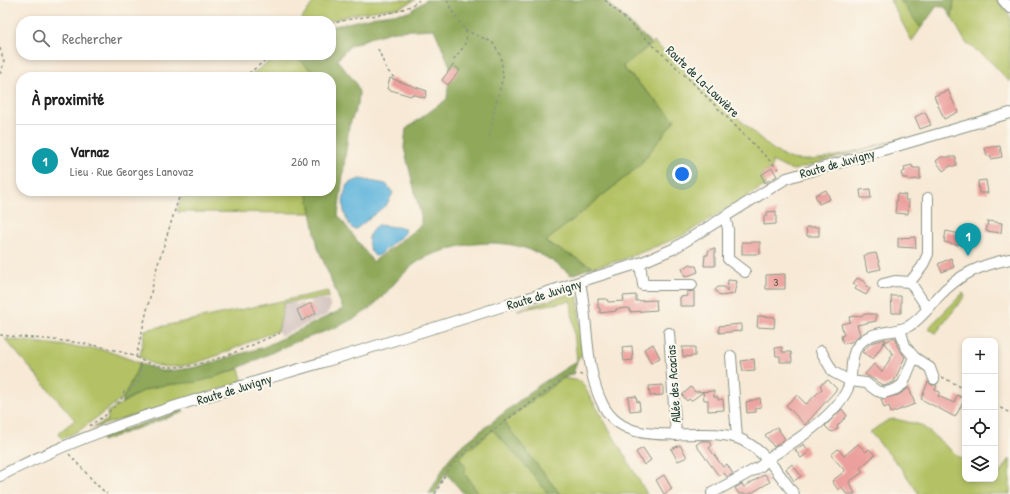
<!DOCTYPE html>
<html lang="fr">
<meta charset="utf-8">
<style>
:root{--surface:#fff;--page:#f2f2f2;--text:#222;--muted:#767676;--line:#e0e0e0;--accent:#1a73e8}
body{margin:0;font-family:"Patrick Hand",sans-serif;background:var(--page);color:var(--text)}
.controls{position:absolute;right:12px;bottom:12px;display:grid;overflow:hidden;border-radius:8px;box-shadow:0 2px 6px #0003}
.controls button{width:36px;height:36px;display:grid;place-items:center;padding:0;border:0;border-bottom:1px solid var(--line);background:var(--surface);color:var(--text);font:20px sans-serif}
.you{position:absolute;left:682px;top:174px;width:14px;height:14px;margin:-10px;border:3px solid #fff;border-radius:50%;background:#1a73e8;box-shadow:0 0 0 6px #1a73e833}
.badge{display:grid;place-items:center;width:26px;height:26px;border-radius:50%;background:var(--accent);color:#fff;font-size:13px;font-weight:700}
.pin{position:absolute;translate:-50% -33px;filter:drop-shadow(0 1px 2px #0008)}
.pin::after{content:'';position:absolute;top:21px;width:14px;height:12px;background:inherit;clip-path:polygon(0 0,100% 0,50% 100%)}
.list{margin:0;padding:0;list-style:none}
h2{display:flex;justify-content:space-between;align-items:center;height:52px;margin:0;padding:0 16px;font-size:17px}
h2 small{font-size:13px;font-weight:400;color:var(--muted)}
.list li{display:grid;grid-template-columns:26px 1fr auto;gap:12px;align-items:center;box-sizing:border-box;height:72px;padding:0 16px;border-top:1px solid var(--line)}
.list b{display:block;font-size:15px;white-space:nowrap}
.list p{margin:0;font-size:13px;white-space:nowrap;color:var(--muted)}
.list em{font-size:13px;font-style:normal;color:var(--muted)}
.icon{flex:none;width:22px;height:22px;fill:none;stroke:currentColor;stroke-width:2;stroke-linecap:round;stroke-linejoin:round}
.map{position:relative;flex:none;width:1010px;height:494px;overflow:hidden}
.search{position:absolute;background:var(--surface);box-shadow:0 2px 6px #0003;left:16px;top:16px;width:320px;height:44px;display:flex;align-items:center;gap:10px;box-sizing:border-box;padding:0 14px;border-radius:16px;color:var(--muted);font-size:15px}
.panel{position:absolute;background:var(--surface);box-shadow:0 2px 6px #0003;left:16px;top:72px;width:320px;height:124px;border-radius:16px}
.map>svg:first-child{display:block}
.industrial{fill:#d0c0bc}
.green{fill:#b4c265;stroke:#6a804c}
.forest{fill:#8fa85a;stroke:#577247;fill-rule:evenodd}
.water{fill:#60b5dc;stroke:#407988}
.building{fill:#eca09d}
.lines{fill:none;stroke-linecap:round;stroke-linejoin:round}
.minor-casing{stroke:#8b9384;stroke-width:12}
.path{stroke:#8b9384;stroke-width:1.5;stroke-dasharray:3 3;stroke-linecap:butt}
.minor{stroke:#fff;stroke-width:10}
.labels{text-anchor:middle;stroke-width:4;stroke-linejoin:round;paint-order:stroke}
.number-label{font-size:11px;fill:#52564e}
.street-label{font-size:13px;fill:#1f3d34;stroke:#fbf7ec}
</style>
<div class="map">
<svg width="1010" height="494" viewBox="0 0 1010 494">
<rect width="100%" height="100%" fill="#fbf7ec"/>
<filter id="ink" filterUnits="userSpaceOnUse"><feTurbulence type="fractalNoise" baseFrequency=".025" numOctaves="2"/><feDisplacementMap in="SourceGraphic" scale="8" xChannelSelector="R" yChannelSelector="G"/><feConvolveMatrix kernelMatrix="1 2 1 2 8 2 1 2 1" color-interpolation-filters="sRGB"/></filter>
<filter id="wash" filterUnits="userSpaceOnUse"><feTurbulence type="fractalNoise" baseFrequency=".012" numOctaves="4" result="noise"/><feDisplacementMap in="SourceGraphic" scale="16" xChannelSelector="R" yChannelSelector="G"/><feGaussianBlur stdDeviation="0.9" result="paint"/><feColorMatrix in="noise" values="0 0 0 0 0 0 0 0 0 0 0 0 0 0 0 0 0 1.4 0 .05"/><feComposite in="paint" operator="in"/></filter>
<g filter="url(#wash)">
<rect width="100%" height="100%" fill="#f7e9d5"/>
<polygon class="industrial" points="322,299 328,300 331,307 326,315 281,336 278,331 284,303 295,303 297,305 302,303 304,306 297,310 302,321 316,313 310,301"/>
<g class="green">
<polygon points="315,0 415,0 401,7 354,14 330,21 300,21"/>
<polygon points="890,0 900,0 921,28 912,41"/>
<polygon points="954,0 998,0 1010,16 1010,82 991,62 966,43 952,18"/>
<path d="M654,42L770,147C776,151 781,156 788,158C815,167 875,145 903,138L794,170L786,168L772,161V168L761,175L766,185L682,236L622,260L593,267L545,242L638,167L675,120L622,66Z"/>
<polygon points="278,55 295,55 318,77 248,77"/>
<polygon points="183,191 307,191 312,213 177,212"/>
<path d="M328,291L329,297L284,303L278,331C243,340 173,388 140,356L145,330Z"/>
<polygon points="574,293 578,298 582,355 577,361 571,301 517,310"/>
<polygon points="963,293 965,296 936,333 928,328"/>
<polygon points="5,339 105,350 140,363 124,397 80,430 62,439 58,433 75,420"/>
<polygon points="239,369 243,382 90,429 108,420 107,412 145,390 159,386 204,380"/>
<polygon points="563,378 581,381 647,494 560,494 503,422"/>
<polygon points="895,419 921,425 965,462 965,479 984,479 989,483 995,479 1010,459 1010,494 919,494 901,468 870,432 888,420"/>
<polygon points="493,430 532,473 548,494 479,494 464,473 465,465 458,458"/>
</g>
<g class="forest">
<path d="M426,0H605L652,44L622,67L675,120L638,167L545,242L593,267L571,275C537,246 505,238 461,246C446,250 429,254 416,263C391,282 382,305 351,320C330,331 307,337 286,346C259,358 234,372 205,380C190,384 175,383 160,386C146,388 133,396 121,403L140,363L161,371L178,370L196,367L264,347L343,309L318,248L307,191H331V77H318L295,55H331V27L377,16L409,12ZM434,29L450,66L447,99L406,129L404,148L421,216V225L373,262L338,215L349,126L358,104L359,93L356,83L337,60L350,46L369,38L394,31Z"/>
<polygon points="900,0 954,0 952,18 945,7 937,6 921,28"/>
<polygon points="577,361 573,374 563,378 504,422 560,494 548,494 532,473 493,430 459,458 465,465 464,473 479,494 464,494 446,473 435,494 429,494 448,460 459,448 538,386"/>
<polygon points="183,410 184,412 102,441 102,437"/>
</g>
<g class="water">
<path d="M360,179L386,184L393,193L387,204L356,229H353C342,217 340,197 349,183Z"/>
<path d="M378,225L404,228L405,233L379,255L375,256C365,246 367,232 378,225Z"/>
</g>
<g id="blocks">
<g class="building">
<polygon points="453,65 460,70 448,85 442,80"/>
<polygon points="390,78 427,91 425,98 412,94 411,96 387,89"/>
<polygon points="948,90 958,112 944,119 934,96"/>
<polygon points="925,112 931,125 920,129 915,117"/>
<polygon points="1000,146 1002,157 991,159 991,156 987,156 985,148"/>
<polygon points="941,157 956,157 956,166 950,166 943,171 936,161"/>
<polygon points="912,165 913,168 920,168 920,179 908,180 907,178 903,178 901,173 905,171 904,167"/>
<polygon points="772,168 777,176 765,183 761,175"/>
<polygon points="986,180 988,193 979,193 978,181"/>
<polygon points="870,189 871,198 861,198 860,190"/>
<polygon points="826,190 830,199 819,204 815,195"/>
<polygon points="897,194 906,195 905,200 909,200 908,214 895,213"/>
<polygon points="776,211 776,224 764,225 764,216 767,216 767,212"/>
<polygon points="988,221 1002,223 1001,233 986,231"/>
<polygon points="806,227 819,227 819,236 807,236"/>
<polygon points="946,231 960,234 958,245 944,242"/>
<polygon points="915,237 916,248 898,247 898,238"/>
<rect x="742" y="242" width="18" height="12"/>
<polygon points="711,249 715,249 715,266 704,266 705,255 708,255 708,251"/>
<polygon points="876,253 881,269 867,272 864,255"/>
<polygon points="951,258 954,267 942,272 938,264"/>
<polygon points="691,264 692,266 696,266 698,272 685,277 682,268"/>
<polygon points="785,274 785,289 766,289 766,275"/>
<polygon points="857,278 865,282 866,286 870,288 866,295 855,289 857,286 853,284"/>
<polygon points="728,280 737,281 734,294 720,296 715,290 718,287 724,287 727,291"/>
<polygon points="694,291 694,306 680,306 680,297 688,296 687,292"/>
<polygon points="636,295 636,301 656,300 657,310 630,312 629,308 616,309 616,311 600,313 600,308 598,308 598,299 607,299 608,302 624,301 623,296"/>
<polygon points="891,296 901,296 901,313 892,313"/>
<polygon points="311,303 316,313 302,321 297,310"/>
<polygon points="866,314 876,314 876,321 857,325 860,334 854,341 843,344 841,336 844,335 841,324 850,322 849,317 855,316 856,317"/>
<polygon points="758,316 775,317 774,328 757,327"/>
<polygon points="741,324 741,331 719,333 719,326"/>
<polygon points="894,337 897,340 897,346 905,357 894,382 884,386 865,374 874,364 882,372 893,354 884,343"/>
<polygon points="886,339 873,359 862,352 871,343"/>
<polygon points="653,344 660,358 651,363 644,349"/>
<polygon points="632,346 633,360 624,361 622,347"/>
<polygon points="682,347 695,347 695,356 683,357"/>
<polygon points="782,347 782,352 791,352 792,362 780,362 780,356 776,356 775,348"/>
<polygon points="754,359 755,370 743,371 741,361"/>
<polygon points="828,380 837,389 805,425 786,405 797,395 806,404 822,389 820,385"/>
<polygon points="928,382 932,385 937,385 935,390 940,392 938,396 954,403 957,395 965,399 955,417 921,399"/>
<polygon points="663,385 663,395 650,396 649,386"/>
<polygon points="691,387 695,392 714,391 714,397 718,397 718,400 723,399 724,410 708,411 708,400 704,400 703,392 691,401 689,399 687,401 682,395"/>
<polygon points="909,388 915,404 891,413 889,406 884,408 881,399 898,395"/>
<polygon points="636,396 637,402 639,401 640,410 630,411 628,397"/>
<polygon points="760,398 761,407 756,408 756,412 747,413 746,402"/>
<polygon points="842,409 847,416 837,426 838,428 833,432 830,431 825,426"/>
<polygon points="777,427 785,439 774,447 765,435"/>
<polygon points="701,441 709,441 712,445 709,448 723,467 727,464 733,474 727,477 724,473 719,476 696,445"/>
<polygon points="804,444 809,452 801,458 795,450"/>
<polygon points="858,444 866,452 869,449 875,455 860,468 863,472 849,482 855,494 846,494 842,487 838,490 832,481 845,471 831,455 838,449 844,456"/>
<polygon points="680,445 687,457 678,461 671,449"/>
<polygon points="643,448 651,460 644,465 636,452"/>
<polygon points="792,464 801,476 794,481 786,469"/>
<polygon points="765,474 770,482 750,494 739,494 735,488 742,484 744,487"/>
<polygon points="664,475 672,489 664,494 656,480"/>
</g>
</g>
</g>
<g filter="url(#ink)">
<use href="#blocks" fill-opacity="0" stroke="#8b9384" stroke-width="1"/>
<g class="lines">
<g class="minor-casing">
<g id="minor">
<polyline points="1003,0 1010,8"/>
<polyline points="928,198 928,254 922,267 910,282 928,309"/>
<polyline points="725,216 728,229 728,259 745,272"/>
<polyline points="640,263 643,285 692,285"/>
<path d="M580,283C589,323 584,368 603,405C629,455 701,422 742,440C765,451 779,474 794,494"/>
<polyline points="883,284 895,281 910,282"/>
<polyline points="669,333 676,435"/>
<polyline points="821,351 833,372 850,381 866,383 877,391 884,393 896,389 903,384 914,357 905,346 900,329"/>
<polyline points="731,356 737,438"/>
<polyline points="914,357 930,368 934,379"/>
<path d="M0,476C101,424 211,395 320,363C427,331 533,296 640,263L673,249L787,178L1010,113"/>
<path d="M712,493L761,466L767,459C793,443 836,416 848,388C854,375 849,358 857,347C870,328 892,335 909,326C921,319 930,306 939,296C959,274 981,265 1010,259"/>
</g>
</g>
<g class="path">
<path d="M447,0C458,31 482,29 452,61"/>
<polyline points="605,0 691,81 781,172"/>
<path d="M331,24C356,15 401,17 419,0"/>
<polyline points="465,30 492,42 501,56 503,77 496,103 489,138"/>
<polyline points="0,48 4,62 0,75"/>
<path d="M378,49C382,57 386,74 396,78"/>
<polyline points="244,77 272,55"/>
<path d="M0,335C46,340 92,340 136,357L157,267L181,191"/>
<path d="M136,357C177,384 239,350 280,333"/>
<polyline points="942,377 965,389"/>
<polyline points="995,405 1010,413"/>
<polyline points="89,426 107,414 121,400 124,392 137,384 140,378 140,360"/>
<polyline points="69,454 97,485 107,494"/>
<polyline points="435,494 448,469 458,458 493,430 569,375 579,374 584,376"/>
</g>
<use href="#minor" class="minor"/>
</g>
</g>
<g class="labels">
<g class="number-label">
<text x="776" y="286">3</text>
</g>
<g class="street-label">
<text transform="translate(703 81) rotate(44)" y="5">Route de La-Louvière</text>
<text transform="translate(837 163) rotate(-16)" y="5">Route de Juvigny</text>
<text transform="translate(544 294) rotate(-17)" y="5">Route de Juvigny</text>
<text transform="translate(673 384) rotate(-94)" y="5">Allée des Acacias</text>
<text transform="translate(234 389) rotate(-17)" y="5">Route de Juvigny</text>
</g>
</g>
</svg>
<div class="controls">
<button>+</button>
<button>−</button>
<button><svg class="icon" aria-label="locate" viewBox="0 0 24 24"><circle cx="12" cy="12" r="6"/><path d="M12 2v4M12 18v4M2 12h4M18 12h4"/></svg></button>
<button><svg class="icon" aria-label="layers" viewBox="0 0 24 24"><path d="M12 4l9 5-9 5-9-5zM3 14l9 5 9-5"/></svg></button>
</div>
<div class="you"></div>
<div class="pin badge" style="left:968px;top:256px;background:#0f9aa8">1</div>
<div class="search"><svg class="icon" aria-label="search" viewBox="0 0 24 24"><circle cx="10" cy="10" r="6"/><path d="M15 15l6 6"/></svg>Rechercher</div>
<section class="panel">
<h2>À proximité<small></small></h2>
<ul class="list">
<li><span class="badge" style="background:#0f9aa8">1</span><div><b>Varnaz</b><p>Lieu · Rue Georges Lanovaz</p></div><em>260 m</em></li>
</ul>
</section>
</div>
